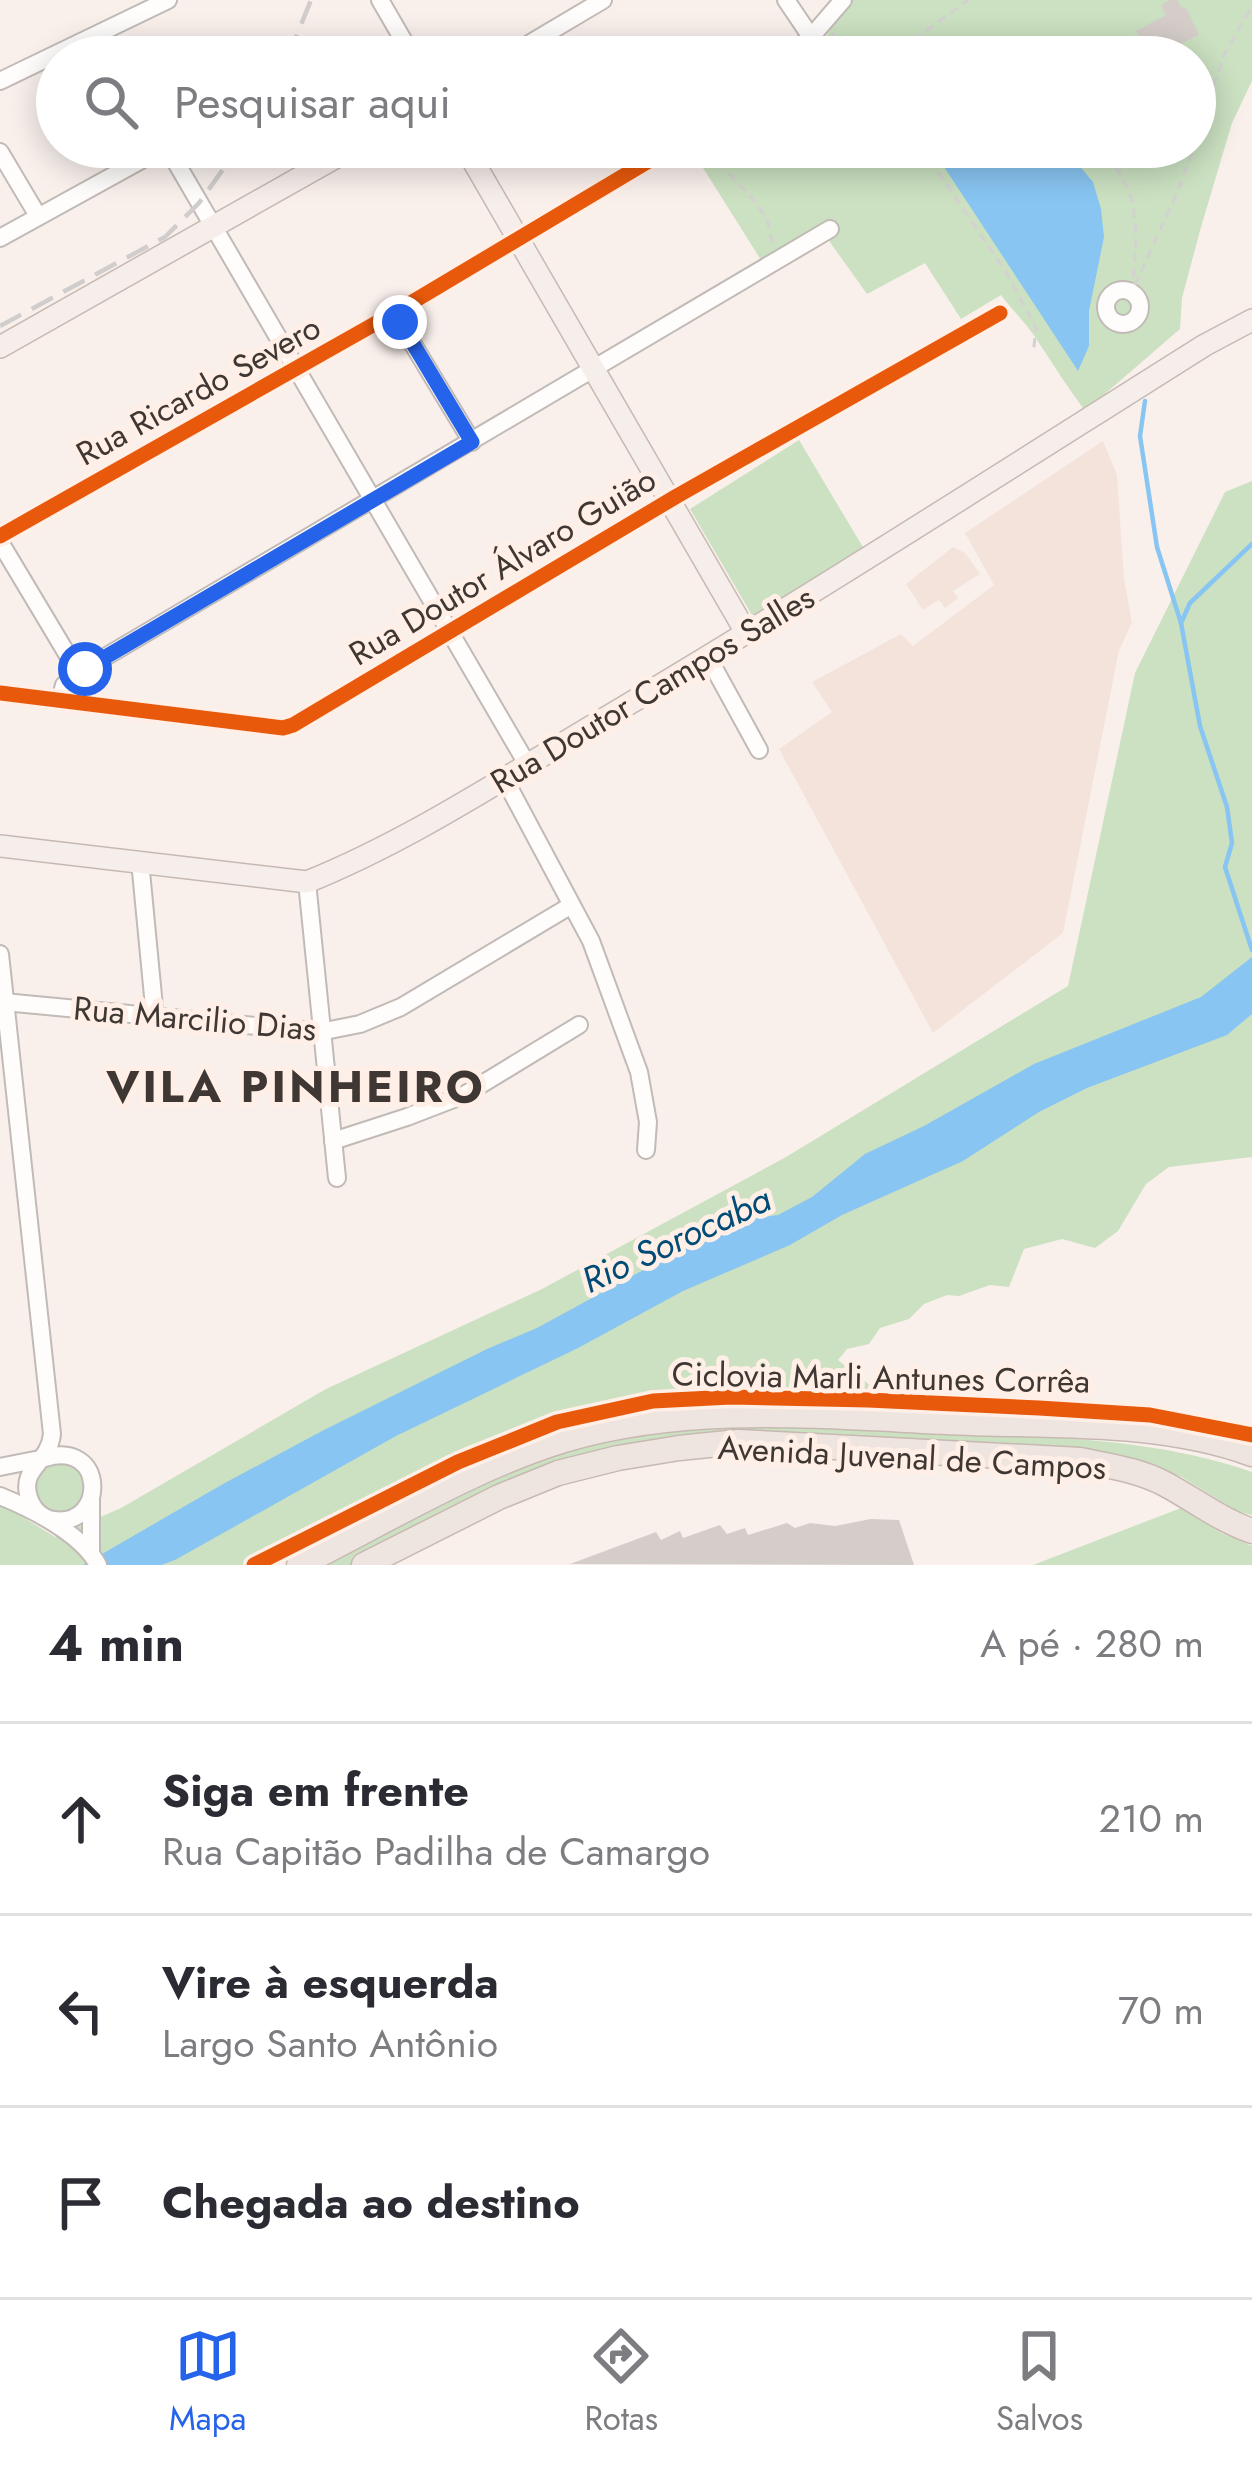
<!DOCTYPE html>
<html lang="pt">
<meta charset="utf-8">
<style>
:root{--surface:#fff;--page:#f7f7f7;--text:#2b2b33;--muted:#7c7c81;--line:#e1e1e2;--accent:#2563eb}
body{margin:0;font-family:Jost,sans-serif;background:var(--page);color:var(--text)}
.stop{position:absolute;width:36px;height:36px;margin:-27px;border:9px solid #2563eb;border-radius:50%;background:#fff}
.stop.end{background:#2563eb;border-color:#fff;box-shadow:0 3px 12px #0008}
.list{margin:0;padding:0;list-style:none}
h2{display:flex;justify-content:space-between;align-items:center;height:156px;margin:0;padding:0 48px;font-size:51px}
h2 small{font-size:39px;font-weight:400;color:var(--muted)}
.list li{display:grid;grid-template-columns:78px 1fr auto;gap:36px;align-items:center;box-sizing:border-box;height:192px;padding:0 48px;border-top:3px solid var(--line)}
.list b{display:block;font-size:45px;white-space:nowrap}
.list p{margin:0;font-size:39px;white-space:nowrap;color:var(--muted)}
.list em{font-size:39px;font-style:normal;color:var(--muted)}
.icon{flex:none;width:66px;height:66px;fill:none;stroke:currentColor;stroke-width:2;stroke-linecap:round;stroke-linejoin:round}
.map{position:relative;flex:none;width:1252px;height:1565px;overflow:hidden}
.search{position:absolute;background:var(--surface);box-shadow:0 6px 30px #0003;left:36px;right:36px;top:36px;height:132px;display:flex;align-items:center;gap:30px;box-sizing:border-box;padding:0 42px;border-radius:66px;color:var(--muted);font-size:45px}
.sheet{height:732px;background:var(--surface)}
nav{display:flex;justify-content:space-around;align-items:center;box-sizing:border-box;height:168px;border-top:3px solid var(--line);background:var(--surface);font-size:33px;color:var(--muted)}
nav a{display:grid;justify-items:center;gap:6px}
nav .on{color:var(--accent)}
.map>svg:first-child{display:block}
.built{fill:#f3e3db}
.green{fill:#cbe1c1}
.water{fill:#88c5f2}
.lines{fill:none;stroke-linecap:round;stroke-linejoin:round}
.stream{stroke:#88c5f2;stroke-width:4.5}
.building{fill:#d5cdc9}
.minor-casing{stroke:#c1bab6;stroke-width:20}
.major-casing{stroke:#c7b9b2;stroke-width:24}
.highway-casing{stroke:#c7b9b2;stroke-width:27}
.path{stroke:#d4d1d1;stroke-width:3;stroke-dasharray:9 6;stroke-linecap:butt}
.minor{stroke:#fefdfc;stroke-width:16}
.major{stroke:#f6eeeb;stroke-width:21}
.highway{stroke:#efe5e0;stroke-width:24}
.rail{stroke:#d0cdcc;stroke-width:4.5;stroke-dasharray:24 12;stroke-linecap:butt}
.cycleway-casing{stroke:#ffefe6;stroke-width:22}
.cycleway{stroke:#e8590c;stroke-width:15}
.route{stroke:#2563eb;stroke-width:15}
.labels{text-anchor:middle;stroke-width:10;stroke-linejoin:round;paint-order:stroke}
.street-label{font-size:33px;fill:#3f3733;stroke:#ffefe6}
.water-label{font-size:36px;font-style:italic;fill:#014c76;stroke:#ffefe6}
.district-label{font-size:45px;font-weight:bold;letter-spacing:3px;fill:#3f3733;stroke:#ffefe6}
</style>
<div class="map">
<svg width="1252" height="1565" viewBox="0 0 1252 1565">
<rect width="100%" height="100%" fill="#f9f0ec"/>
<g class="built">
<polygon points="1103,441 1117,475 1124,579 1132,623 1119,650 1063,933 933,1033 779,749 832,712 812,682 901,634 913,646 994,585 965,533"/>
<polygon points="953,547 965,553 980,574 953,591 958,598 945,608 939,600 923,610 906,584"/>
</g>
<g class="green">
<path d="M851,0H1252V81L1232,123L1201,227L1182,298L1180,329L1085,411C1068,388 1053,364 1037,340C1027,324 1012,310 1001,295L961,319L925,263L867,294L822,231L761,260L693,152L695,147H1195V57H807L816,51Z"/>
<polygon points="799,440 864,549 753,617 690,509"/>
<polygon points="1252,481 1252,1157 1169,1167 1146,1184 1118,1231 1095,1248 1062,1239 1024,1249 1009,1287 990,1285 959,1296 947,1295 924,1304 909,1319 880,1328 869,1344 847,1349 838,1360 899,1408 651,1413 404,1499 278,1565 0,1565 0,1503 55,1537 121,1508 326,1389 542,1289 786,1157 1068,986 1135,673 1225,492"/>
<path d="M724,1423C804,1427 883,1430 962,1433C1059,1437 1160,1440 1252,1472V1515L1236,1511L1182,1477L1129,1458L768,1436L479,1498L352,1565H320L517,1467L575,1446L634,1433Z"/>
<circle cx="60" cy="1487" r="26"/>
<polygon points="1181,1508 1221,1533 1252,1546 1252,1565 1033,1565"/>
</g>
<g class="water">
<polygon points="931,147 1051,147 1071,156 1093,182 1101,209 1104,237 1089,311 1089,346 1078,371"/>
<polygon points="1252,957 1252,1014 1227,1035 1087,1088 1039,1112 963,1161 842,1215 790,1245 683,1291 578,1348 396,1436 175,1560 161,1565 83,1565 223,1484 322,1431 487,1349 537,1328 702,1238 743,1220 778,1215 812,1197 865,1154 924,1126 1034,1064 1201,997"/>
</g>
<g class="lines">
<g class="stream">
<polyline points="1145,401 1140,436 1157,547 1181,623 1200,726 1227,807 1232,843 1225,867 1252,950"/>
<polyline points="1181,623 1190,603 1252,544"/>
</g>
</g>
<g class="building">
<polygon points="1170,0 1177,0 1181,7 1186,8 1199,35 1182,43 1184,49 1173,54 1174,57 1150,57 1136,31 1166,15 1161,5"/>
<polygon points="871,1519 899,1520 914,1565 570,1564 656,1532 661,1540 680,1531 683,1538 720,1525 727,1534 745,1528 748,1535 787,1523 795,1528 810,1523 835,1526"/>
</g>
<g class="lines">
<g class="minor-casing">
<g id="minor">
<polyline points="380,0 413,57"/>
<polyline points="786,0 811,37"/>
<polyline points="101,33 115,57"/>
<polyline points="507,57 603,0"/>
<polyline points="787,57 811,37 843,0"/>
<polyline points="0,81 168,0"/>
<polyline points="167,147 527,764"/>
<polyline points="0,152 38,216"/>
<polyline points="0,238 165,147"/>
<circle cx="1123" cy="307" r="17"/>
<polyline points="394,313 472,442"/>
<polyline points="0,536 394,313 672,147"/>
<polyline points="0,542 82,679 85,691 77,702"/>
<polyline points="708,657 759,750"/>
<polyline points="0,693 283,728 293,725 677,496 1000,313"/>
<polyline points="67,701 62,693 64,685 78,673 830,229"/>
<polyline points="504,778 591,941 639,1072 648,1122 646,1150"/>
<polyline points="140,861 155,1017"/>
<polyline points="307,882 337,1178"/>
<path d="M0,954L52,1434C49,1463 22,1467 28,1494C31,1507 40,1518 54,1520C107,1527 106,1439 45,1458L0,1467"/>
<polyline points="4,1002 320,1032 360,1024 401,1007 570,906"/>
<polyline points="333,1141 407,1117 464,1095 579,1025"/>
<path d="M0,1496C32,1509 82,1534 98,1565"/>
<polyline points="91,1500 91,1552"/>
</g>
</g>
<g class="major-casing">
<g id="major">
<polyline points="465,147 747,634"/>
<polyline points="0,347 354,147"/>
<path d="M0,846L307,882C411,840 505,777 602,720C806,599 1005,471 1205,345L1252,320"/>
</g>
</g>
<g class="highway-casing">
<g id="highway">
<path d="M299,1565C383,1523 475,1467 564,1440C695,1401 837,1418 972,1423C1064,1426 1165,1422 1252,1454"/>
<path d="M364,1565L499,1497L558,1473L618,1458L679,1448L738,1442L1080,1460C1109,1466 1139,1470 1165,1484C1195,1500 1220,1520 1252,1531"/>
</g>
</g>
<g class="path">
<polyline points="832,33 847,57"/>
<polyline points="919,57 918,37 968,0"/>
<polyline points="1195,143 1224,55 1252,6"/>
<polyline points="715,147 725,169 755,202 767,219 773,247"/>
<polyline points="921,147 1006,272 1036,328 1034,346 1029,349"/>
<path d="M1094,147C1145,184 1137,237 1132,292"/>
<polyline points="1135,285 1177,193 1194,147"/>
</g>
<use href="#minor" class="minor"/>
<use href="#major" class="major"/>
<use href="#highway" class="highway"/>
<g class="rail">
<polyline points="288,57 311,0"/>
<polyline points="0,326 165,237 199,203 239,147"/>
</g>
<g class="cycleway-casing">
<g id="cycleway">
<polyline points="0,536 394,313 672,147"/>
<polyline points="0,693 283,728 293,725 677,496 1000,313"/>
<polyline points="254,1565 458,1462 557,1422 653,1401 731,1397 868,1400 1039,1408 1150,1415 1252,1435"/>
</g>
</g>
<use href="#cycleway" class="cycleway"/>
</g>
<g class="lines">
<polyline class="route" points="85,669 472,442 400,322"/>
</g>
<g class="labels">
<g class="street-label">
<text transform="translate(198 390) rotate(-29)" y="12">Rua Ricardo Severo</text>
<text transform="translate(502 566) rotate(-31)" y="12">Rua Doutor Álvaro Guião</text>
<text transform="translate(652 689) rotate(-31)" y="12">Rua Doutor Campos Salles</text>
<text transform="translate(195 1018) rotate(5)" y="12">Rua Marcilio Dias</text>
<text transform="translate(881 1377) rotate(1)" y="12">Ciclovia Marli Antunes Corrêa</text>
<text transform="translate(912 1457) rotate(3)" y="12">Avenida Juvenal de Campos</text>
</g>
<g class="water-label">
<text transform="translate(676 1239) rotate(-25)" y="13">Rio Sorocaba</text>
</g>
<g class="district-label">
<text x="296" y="1102">VILA PINHEIRO</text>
</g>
</g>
</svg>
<div class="stop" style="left:85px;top:669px"></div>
<div class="stop end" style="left:400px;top:322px"></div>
<div class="search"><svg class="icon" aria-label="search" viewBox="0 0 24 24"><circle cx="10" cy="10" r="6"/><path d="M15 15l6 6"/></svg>Pesquisar aqui</div>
</div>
<section class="sheet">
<h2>4 min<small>A pé · 280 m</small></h2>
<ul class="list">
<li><svg class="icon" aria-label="ahead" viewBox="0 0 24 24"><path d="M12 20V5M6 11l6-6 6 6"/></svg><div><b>Siga em frente</b><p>Rua Capitão Padilha de Camargo</p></div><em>210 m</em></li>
<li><svg class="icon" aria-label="left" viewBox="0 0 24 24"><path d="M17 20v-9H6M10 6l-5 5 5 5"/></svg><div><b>Vire à esquerda</b><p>Largo Santo Antônio</p></div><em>70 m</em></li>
<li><svg class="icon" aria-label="arrive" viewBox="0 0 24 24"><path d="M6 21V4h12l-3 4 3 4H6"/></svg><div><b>Chegada ao destino</b></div></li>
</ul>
</section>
<nav>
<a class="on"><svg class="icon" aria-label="map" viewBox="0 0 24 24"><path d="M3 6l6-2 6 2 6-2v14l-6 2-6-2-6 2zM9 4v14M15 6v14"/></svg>Mapa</a>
<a><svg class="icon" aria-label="directions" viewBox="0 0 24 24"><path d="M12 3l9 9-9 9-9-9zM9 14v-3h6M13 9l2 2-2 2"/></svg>Rotas</a>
<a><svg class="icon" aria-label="saved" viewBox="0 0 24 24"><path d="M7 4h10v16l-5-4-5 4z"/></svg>Salvos</a>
</nav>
